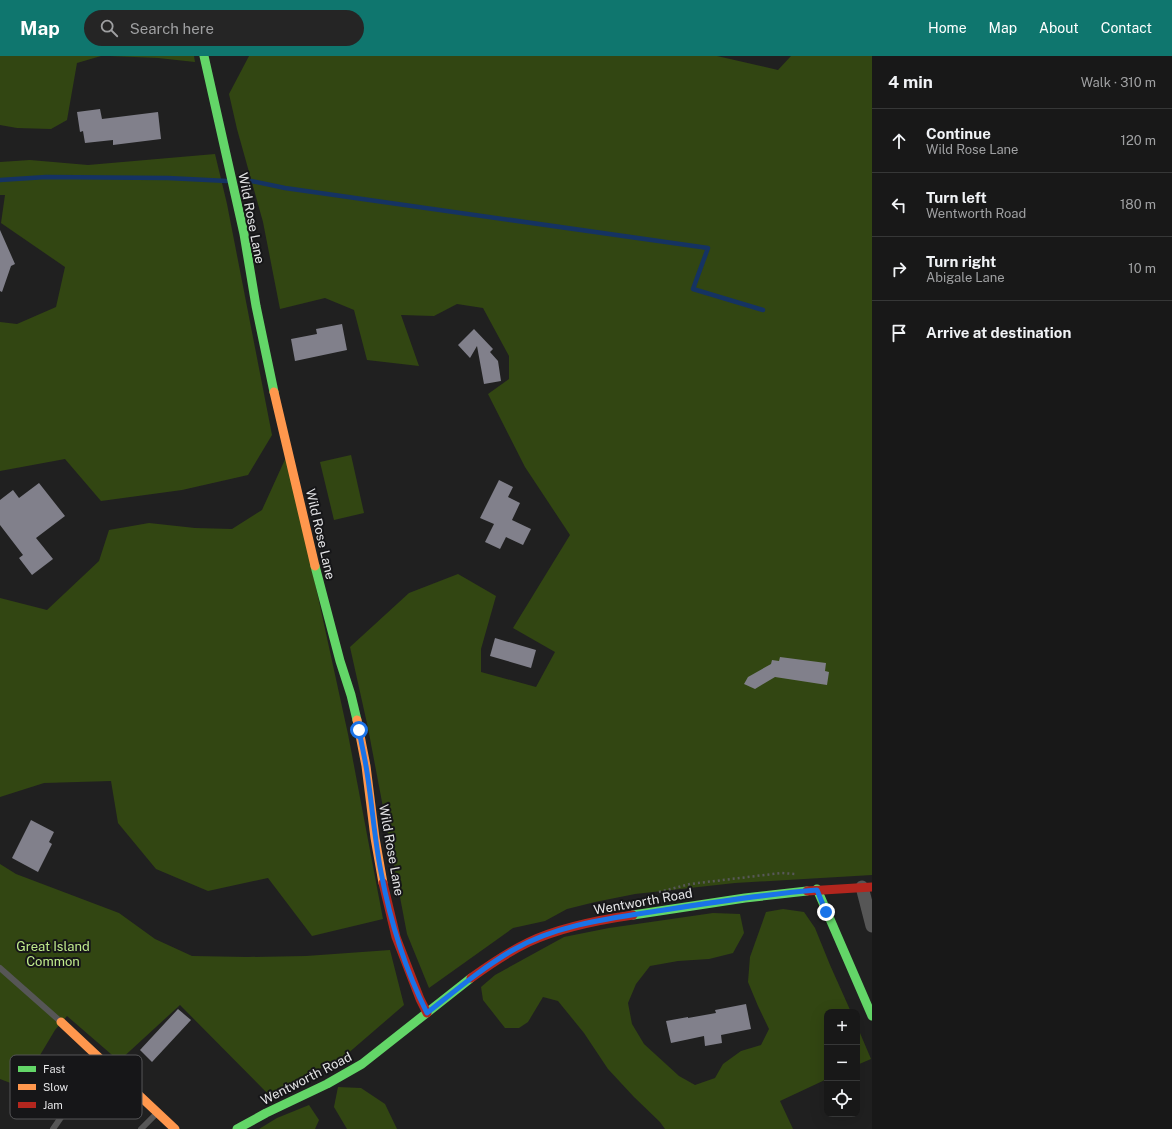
<!DOCTYPE html>
<meta charset="utf-8">
<style>
:root{--surface:#181818;--page:#252525;--text:#f1f3f6;--muted:#9fa0a2;--line:#363737;--accent:#0f766e}
body{margin:0;font-family:"Public Sans",sans-serif;background:var(--page);color:var(--text)}
.controls{position:absolute;right:12px;bottom:12px;display:grid;overflow:hidden;border-radius:8px;box-shadow:0 4px 16px #0002}
.controls button{width:36px;height:36px;display:grid;place-items:center;padding:0;border:0;border-bottom:1px solid var(--line);background:var(--surface);color:var(--text);font:20px sans-serif}
.stop{position:absolute;width:12px;height:12px;margin:-9px;border:3px solid #1a73e8;border-radius:50%;background:#fff}
.stop.end{background:#1a73e8;border-color:#fff;box-shadow:0 1px 4px #0008}
.list{margin:0;padding:0;list-style:none}
h2{display:flex;justify-content:space-between;align-items:center;height:52px;margin:0;padding:0 16px;font-size:17px}
h2 small{font-size:13px;font-weight:400;color:var(--muted)}
.list li{display:grid;grid-template-columns:26px 1fr auto;gap:12px;align-items:center;box-sizing:border-box;height:64px;padding:0 16px;border-top:1px solid var(--line)}
.list b{display:block;font-size:15px;white-space:nowrap}
.list p{margin:0;font-size:13px;white-space:nowrap;color:var(--muted)}
.list em{font-size:13px;font-style:normal;color:var(--muted)}
.icon{flex:none;width:22px;height:22px;fill:none;stroke:currentColor;stroke-width:2;stroke-linecap:round;stroke-linejoin:round}
.map{position:relative;flex:none;width:872px;height:1073px;overflow:hidden}
header{display:flex;align-items:center;gap:24px;box-sizing:border-box;height:56px;padding:0 20px;background:var(--accent);color:#fff}
header strong{font-size:19px}
nav{display:flex;gap:22px;margin-inline-start:auto;font-size:14px}
.search{width:280px;height:36px;background:var(--page);display:flex;align-items:center;gap:10px;box-sizing:border-box;padding:0 14px;border-radius:22px;color:var(--muted);font-size:15px}
main{display:flex}
aside{flex:1;background:var(--surface)}
.map>svg:first-child{display:block}
.green{fill:#324612}
.lines{fill:none;stroke-linecap:round;stroke-linejoin:round}
.stream{stroke:#153362;stroke-width:4.5}
.building{fill:#81808b}
.path{stroke:#585858;stroke-width:2.5;stroke-dasharray:2 3;stroke-linecap:butt}
.lane{stroke:#565656;stroke-width:6}
.street{stroke:#565656;stroke-width:13}
.fast{stroke:#63d668;stroke-width:9}
.slow{stroke:#ff974d;stroke-width:9}
.jam{stroke:#b3261e;stroke-width:9}
.route{stroke:#1a73e8;stroke-width:5}
.labels{text-anchor:middle;stroke-width:4;stroke-linejoin:round;paint-order:stroke}
.street-label{font-size:13px;fill:#e4e4e6;stroke:#161618}
.park-label{font-size:13px;fill:#bfea8c;stroke:#161618}
.key{fill:#161618;stroke:#545456;stroke-width:1}
.key-label{font-size:11px;fill:#e4e4e6}
</style>
<header>
<strong>Map</strong>
<div class="search"><svg class="icon" aria-label="search" viewBox="0 0 24 24"><circle cx="10" cy="10" r="6"/><path d="M15 15l6 6"/></svg>Search here</div>
<nav><a>Home</a><a>Map</a><a>About</a><a>Contact</a></nav>
</header>
<main>
<div class="map">
<svg width="872" height="1073" viewBox="0 0 872 1073">
<rect width="100%" height="100%" fill="#202020"/>
<g class="green">
<polygon points="0,0 101,0 77,7 67,64 51,73 17,72 0,69"/>
<polygon points="110,0 194,0 195,6 158,2"/>
<polygon points="249,0 717,0 778,14 791,0 872,0 872,819 735,827 635,838 595,846 567,853 545,865 513,872 429,932 407,878 368,672 350,591 409,537 458,518 496,540 481,593 481,616 536,631 555,596 513,572 570,479 525,411 488,338 509,323 509,300 483,252 457,248 434,260 401,259 419,310 367,304 354,254 325,242 280,253 263,166 237,73 229,38"/>
<polygon points="215,98 227,148 272,379 248,419 182,434 101,445 65,403 0,415 0,266 17,268 56,251 65,211 1,167 5,139 0,139 0,106 30,104 88,109"/>
<polygon points="287,399 348,678 383,863 312,880 268,822 208,835 156,813 118,767 111,725 44,727 0,741 0,542 47,554 99,505 109,474 149,467 195,472 232,473 262,454"/>
<polygon points="351,399 364,457 334,464 320,406"/>
<polygon points="0,808 16,818 119,857 155,883 192,900 247,901 306,900 390,894 404,949 346,999 269,1039 180,949 119,1005 67,960 55,974 21,1031 0,1023"/>
<polygon points="783,853 804,856 815,872 830,909 851,956 827,956 827,1023 780,1045 793,1073 665,1073 660,1066 634,1041 608,1013 584,977 558,945 543,941 528,966 519,972 505,972 483,944 481,931 495,919 564,881 609,872 713,857 740,858 744,877 733,897 709,903 678,905 650,910 636,928 628,947 632,968 644,988 679,1020 695,1029 715,1022 723,1008 741,995 761,989 769,973 758,950 748,926 750,901 766,856"/>
<polygon points="857,970 871,1003 857,1009"/>
<polygon points="338,1031 361,1032 385,1048 397,1073 347,1073 334,1051"/>
<polygon points="309,1049 319,1064 315,1073 259,1073 277,1062"/>
</g>
<g class="lines">
<g class="stream">
<polyline points="242,123 285,132 708,192 693,233 763,254"/>
<polyline points="0,124 46,121 168,122 227,125"/>
</g>
</g>
<g class="building">
<polygon points="100,53 102,63 158,56 161,83 113,89 113,84 85,87 83,75 80,76 77,56"/>
<polygon points="0,174 15,208 11,210 2,236 0,235"/>
<polygon points="342,268 347,294 295,305 291,283 317,278 316,273"/>
<polygon points="474,273 493,293 490,296 498,305 501,325 484,328 477,290 470,302 458,289"/>
<polygon points="499,424 513,431 508,441 520,447 512,464 531,473 523,489 506,481 500,493 485,486 494,468 480,462"/>
<polygon points="39,427 65,460 36,482 53,503 32,519 19,502 23,499 0,469 0,444 13,434 19,442"/>
<polygon points="495,582 536,594 531,612 490,600"/>
<polygon points="780,601 826,607 825,615 829,616 827,629 775,621 755,633 744,628 748,621 771,608 772,604 779,605"/>
<polygon points="31,764 54,776 49,786 52,788 38,816 12,802"/>
<polygon points="746,948 751,973 721,979 722,987 705,990 704,980 671,987 666,965 688,961 688,962 716,957 715,954"/>
<polygon points="178,953 191,964 152,1006 140,994"/>
</g>
<g class="lines">
<polyline class="path" points="659,836 690,828 781,817 796,818"/>
<g class="lane">
<polyline points="0,912 60,965"/>
<polyline points="53,1073 71,1047 82,1035 110,1015"/>
<polyline points="141,1073 156,1058"/>
</g>
<polyline class="street" points="862,831 872,870"/>
<g class="fast">
<polyline points="204,0 244,178 256,250 274,336"/>
<polyline points="315,510 340,605 351,639 357,664"/>
<polyline points="817,833 872,960"/>
<polyline points="633,859 745,842 807,835"/>
<polyline points="237,1073 266,1057 327,1028 362,1008 471,922"/>
</g>
<g class="slow">
<polyline points="274,336 315,510"/>
<polyline points="357,664 366,710 375,782 383,827"/>
<polyline points="61,966 175,1073"/>
</g>
<g class="jam">
<polyline points="383,827 396,881 420,943 427,957"/>
<polyline points="807,835 872,831"/>
<path d="M471,922C489,909 508,896 529,886C561,871 598,864 633,859"/>
</g>
</g>
<g class="lines">
<path class="route" d="M359,674C361,686 364,698 366,710C372,745 374,781 381,816C390,864 405,913 427,957C455,935 482,912 513,894C558,868 613,862 664,854C715,846 766,838 817,834L826,856"/>
</g>
<g class="labels">
<g class="street-label">
<text transform="translate(252 162) rotate(79)" y="5">Wild Rose Lane</text>
<text transform="translate(321 478) rotate(77)" y="5">Wild Rose Lane</text>
<text transform="translate(392 794) rotate(80)" y="5">Wild Rose Lane</text>
<text transform="translate(643 845) rotate(-10)" y="5">Wentworth Road</text>
<text transform="translate(306 1022) rotate(-27)" y="5">Wentworth Road</text>
</g>
<g class="park-label">
<text x="53" y="895">Great Island<tspan x="53" dy="15">Common</tspan></text>
</g>
</g>
<rect x="10" y="999" width="132" height="64" rx="6" class="key"/>
<rect x="18" y="1010" width="18" height="6" fill="#63d668"/>
<rect x="18" y="1028" width="18" height="6" fill="#ff974d"/>
<rect x="18" y="1046" width="18" height="6" fill="#b3261e"/>
<g class="key-label">
<text x="43" y="1017">Fast</text>
<text x="43" y="1035">Slow</text>
<text x="43" y="1053">Jam</text>
</g>
</svg>
<div class="controls">
<button>+</button>
<button>−</button>
<button><svg class="icon" aria-label="locate" viewBox="0 0 24 24"><circle cx="12" cy="12" r="6"/><path d="M12 2v4M12 18v4M2 12h4M18 12h4"/></svg></button>
</div>
<div class="stop" style="left:359px;top:674px"></div>
<div class="stop end" style="left:826px;top:856px"></div>
</div>
<aside>
<h2>4 min<small>Walk · 310 m</small></h2>
<ul class="list">
<li><svg class="icon" aria-label="ahead" viewBox="0 0 24 24"><path d="M12 20V5M6 11l6-6 6 6"/></svg><div><b>Continue</b><p>Wild Rose Lane</p></div><em>120 m</em></li>
<li><svg class="icon" aria-label="left" viewBox="0 0 24 24"><path d="M17 20v-9H6M10 6l-5 5 5 5"/></svg><div><b>Turn left</b><p>Wentworth Road</p></div><em>180 m</em></li>
<li><svg class="icon" aria-label="right" viewBox="0 0 24 24"><path d="M7 20v-9h11M14 6l5 5-5 5"/></svg><div><b>Turn right</b><p>Abigale Lane</p></div><em>10 m</em></li>
<li><svg class="icon" aria-label="arrive" viewBox="0 0 24 24"><path d="M6 21V4h12l-3 4 3 4H6"/></svg><div><b>Arrive at destination</b></div></li>
</ul>
</aside>
</main>
